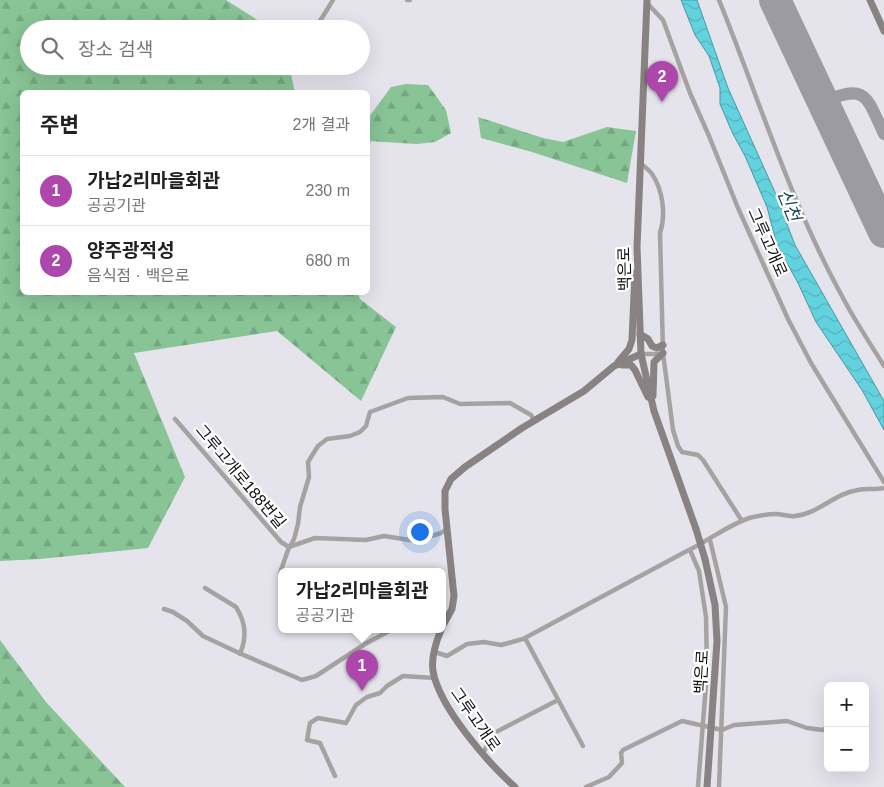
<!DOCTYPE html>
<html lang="ko">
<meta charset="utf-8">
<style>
:root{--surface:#fff;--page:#f6f6f6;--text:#202124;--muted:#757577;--line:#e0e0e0;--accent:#ae47ab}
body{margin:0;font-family:Helvetica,"Noto Sans KR",sans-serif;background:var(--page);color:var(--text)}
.controls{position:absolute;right:15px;bottom:15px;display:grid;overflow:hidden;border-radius:8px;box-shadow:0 5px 20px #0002}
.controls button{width:45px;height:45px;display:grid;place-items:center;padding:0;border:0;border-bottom:1px solid var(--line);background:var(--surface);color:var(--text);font:25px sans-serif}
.you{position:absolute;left:419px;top:531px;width:18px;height:18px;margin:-12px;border:4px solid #fff;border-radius:50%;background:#1a73e8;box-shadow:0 0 0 8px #1a73e833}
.badge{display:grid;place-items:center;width:32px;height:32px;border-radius:50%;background:var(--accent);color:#fff;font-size:16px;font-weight:700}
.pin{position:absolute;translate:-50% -41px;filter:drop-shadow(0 1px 2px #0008)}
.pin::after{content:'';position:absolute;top:26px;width:18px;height:15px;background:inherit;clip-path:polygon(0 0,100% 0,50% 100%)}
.popup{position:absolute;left:278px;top:568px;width:168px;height:65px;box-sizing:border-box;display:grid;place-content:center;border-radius:8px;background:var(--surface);filter:drop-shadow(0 1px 4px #0005);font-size:16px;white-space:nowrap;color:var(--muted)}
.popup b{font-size:19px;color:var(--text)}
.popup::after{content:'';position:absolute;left:50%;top:100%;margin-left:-10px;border:10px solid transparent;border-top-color:var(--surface)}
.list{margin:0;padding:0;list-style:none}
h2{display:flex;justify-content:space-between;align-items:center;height:65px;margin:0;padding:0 20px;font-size:21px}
h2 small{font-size:16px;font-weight:400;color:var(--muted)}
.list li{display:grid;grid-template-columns:32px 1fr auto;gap:15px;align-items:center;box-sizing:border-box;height:70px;padding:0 20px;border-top:1px solid var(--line)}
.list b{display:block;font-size:19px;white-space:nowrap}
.list p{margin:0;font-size:16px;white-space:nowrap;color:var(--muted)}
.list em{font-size:16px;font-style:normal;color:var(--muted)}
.icon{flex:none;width:28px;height:28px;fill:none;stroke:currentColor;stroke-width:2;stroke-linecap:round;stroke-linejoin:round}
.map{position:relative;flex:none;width:884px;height:787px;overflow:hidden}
.search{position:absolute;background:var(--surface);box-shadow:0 5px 20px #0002;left:20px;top:20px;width:350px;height:55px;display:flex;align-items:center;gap:12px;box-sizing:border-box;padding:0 18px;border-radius:28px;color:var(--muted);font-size:19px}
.panel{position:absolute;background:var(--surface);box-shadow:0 5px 20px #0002;left:20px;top:90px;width:350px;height:205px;border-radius:8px}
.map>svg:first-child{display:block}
.forest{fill:url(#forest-firs)}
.water{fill:url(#water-waves);stroke:#4a98a2}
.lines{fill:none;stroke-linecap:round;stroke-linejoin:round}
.taxiway{stroke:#9c9ba1;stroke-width:12}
.runway{stroke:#9c9ba1;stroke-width:32}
.street{stroke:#a7a2a2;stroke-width:4.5}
.secondary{stroke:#888282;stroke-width:7}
.secondary-bridge{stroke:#888282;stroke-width:7}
.labels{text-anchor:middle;stroke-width:4.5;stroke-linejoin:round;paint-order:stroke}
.street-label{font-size:16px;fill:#101013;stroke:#fff}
.water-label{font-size:18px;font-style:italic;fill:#15484d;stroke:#fff}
</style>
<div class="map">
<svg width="884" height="787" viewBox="0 0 884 787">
<defs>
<pattern id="forest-firs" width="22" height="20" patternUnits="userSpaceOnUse" patternTransform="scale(1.25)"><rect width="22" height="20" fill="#88c496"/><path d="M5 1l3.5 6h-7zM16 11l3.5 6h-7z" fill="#74a780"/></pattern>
<pattern id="water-waves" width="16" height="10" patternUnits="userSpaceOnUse" patternTransform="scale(1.25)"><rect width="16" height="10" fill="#63d2df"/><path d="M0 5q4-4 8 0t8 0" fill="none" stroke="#55b3be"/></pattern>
</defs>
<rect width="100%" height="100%" fill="#e5e4ec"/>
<g class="forest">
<polygon points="0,0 226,0 272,29 29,29 29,66 289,66 295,92 22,92 22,292 358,293 360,299 396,327 361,401 277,331 134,353 185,477 148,548 40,559 0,561"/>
<polygon points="406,84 428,85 446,110 451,133 435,142 417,144 368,141 368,121 369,117 391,87"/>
<polygon points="478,117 543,138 563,142 607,127 636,131 627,183 532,152 481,138"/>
<polygon points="0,640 46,702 125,787 0,787"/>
</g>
<polygon class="water" points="681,0 697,0 728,88 774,190 795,245 884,401 884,430 862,390 816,322 798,283 777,245 767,207 745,156 733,134 720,104 720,88 709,56 695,35"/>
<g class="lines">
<path class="taxiway" d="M823,102C867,83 866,96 884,134"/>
<polyline class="runway" points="775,0 884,232"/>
<g class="street">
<polyline points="407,0 410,0"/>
<path d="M719,0C759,99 791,204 843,298C855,321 870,343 884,366"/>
<polyline points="647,3 663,20 690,93 709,136 738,208 788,319 811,363 884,482"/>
<polyline points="315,29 333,0"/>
<path d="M640,163C644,166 649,170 652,174C663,190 666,215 660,233L663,353L673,430L678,446L682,452L698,455L703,460L742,521"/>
<polyline points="641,354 662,354"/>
<polyline points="175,419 281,542 289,547 315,538 366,540 384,536 416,541 441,533 447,529"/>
<polyline points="710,540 726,607 719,787"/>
<polyline points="690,550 699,571 706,617 707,671 698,787"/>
<polyline points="282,575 280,573 288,550 294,539 298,524 300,507 309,477 308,462 318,446 327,439 350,436 360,432 366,426 370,412 408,398 443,397 460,404 510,403 531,415 534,420"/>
<path d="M205,588L236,607C246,623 247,637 240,654"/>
<polyline points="164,609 173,612 187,621 203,636 239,653 302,680 316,676 365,644 391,630"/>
<polyline points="525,638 583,746"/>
<path d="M435,652L447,656L467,644L484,642L501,645L523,639L685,552C707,542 726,526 749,518C757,516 768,514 776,514C782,514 788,517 795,516C818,514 835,493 858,490C867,488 875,490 884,488"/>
<polyline points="483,754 491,736 496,732 558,700"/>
<polyline points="335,776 320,743 307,740 310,723 318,718 346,723 356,705 367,697 380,693 387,686 403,676 435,678"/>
<polyline points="586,787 609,777 622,763 621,753 623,750 682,721 722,730 734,725 787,721 807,728 823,730 827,727"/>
</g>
<g class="secondary">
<polyline points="647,0 637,247 641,354 654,411 696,529"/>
<polyline points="870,0 884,31"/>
<polyline points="640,334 648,339 652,346 657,348 663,345"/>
<polyline points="618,362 629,349 632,340 635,273"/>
<polyline points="622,365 631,365 635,370 648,397"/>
<polyline points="653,396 654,362 663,353"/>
<polyline points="705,559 715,605 717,641 707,787"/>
<polyline points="442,627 452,609 454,596 445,509 445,491 451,479 465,467 522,428 584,391 614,366 641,354"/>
<path d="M441,630C436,642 431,658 433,671C439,707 488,763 515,787"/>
</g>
<polyline class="secondary-bridge" points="696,529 705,559"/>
</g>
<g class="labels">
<g class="street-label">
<text transform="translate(768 242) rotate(66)" y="6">그루고개로</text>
<text transform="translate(624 269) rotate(-91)" y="6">백은로</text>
<text transform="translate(241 476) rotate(50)" y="6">그루고개로188번길</text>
<text transform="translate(701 672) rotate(-87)" y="6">백은로</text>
<text transform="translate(476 719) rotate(55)" y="6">그루고개로</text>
</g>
<g class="water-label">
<text transform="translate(789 205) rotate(68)" y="6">신천</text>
</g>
</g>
</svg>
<div class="controls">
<button>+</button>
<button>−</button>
</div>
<div class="you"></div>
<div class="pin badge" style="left:362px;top:691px">1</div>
<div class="popup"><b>가납2리마을회관</b>공공기관</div>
<div class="pin badge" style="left:662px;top:102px">2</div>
<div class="search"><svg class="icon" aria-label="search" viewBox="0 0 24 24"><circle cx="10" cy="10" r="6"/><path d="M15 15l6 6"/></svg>장소 검색</div>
<section class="panel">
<h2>주변<small>2개 결과</small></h2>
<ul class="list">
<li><span class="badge">1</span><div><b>가납2리마을회관</b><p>공공기관</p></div><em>230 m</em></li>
<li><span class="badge">2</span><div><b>양주광적성</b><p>음식점 · 백은로</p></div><em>680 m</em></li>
</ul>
</section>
</div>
